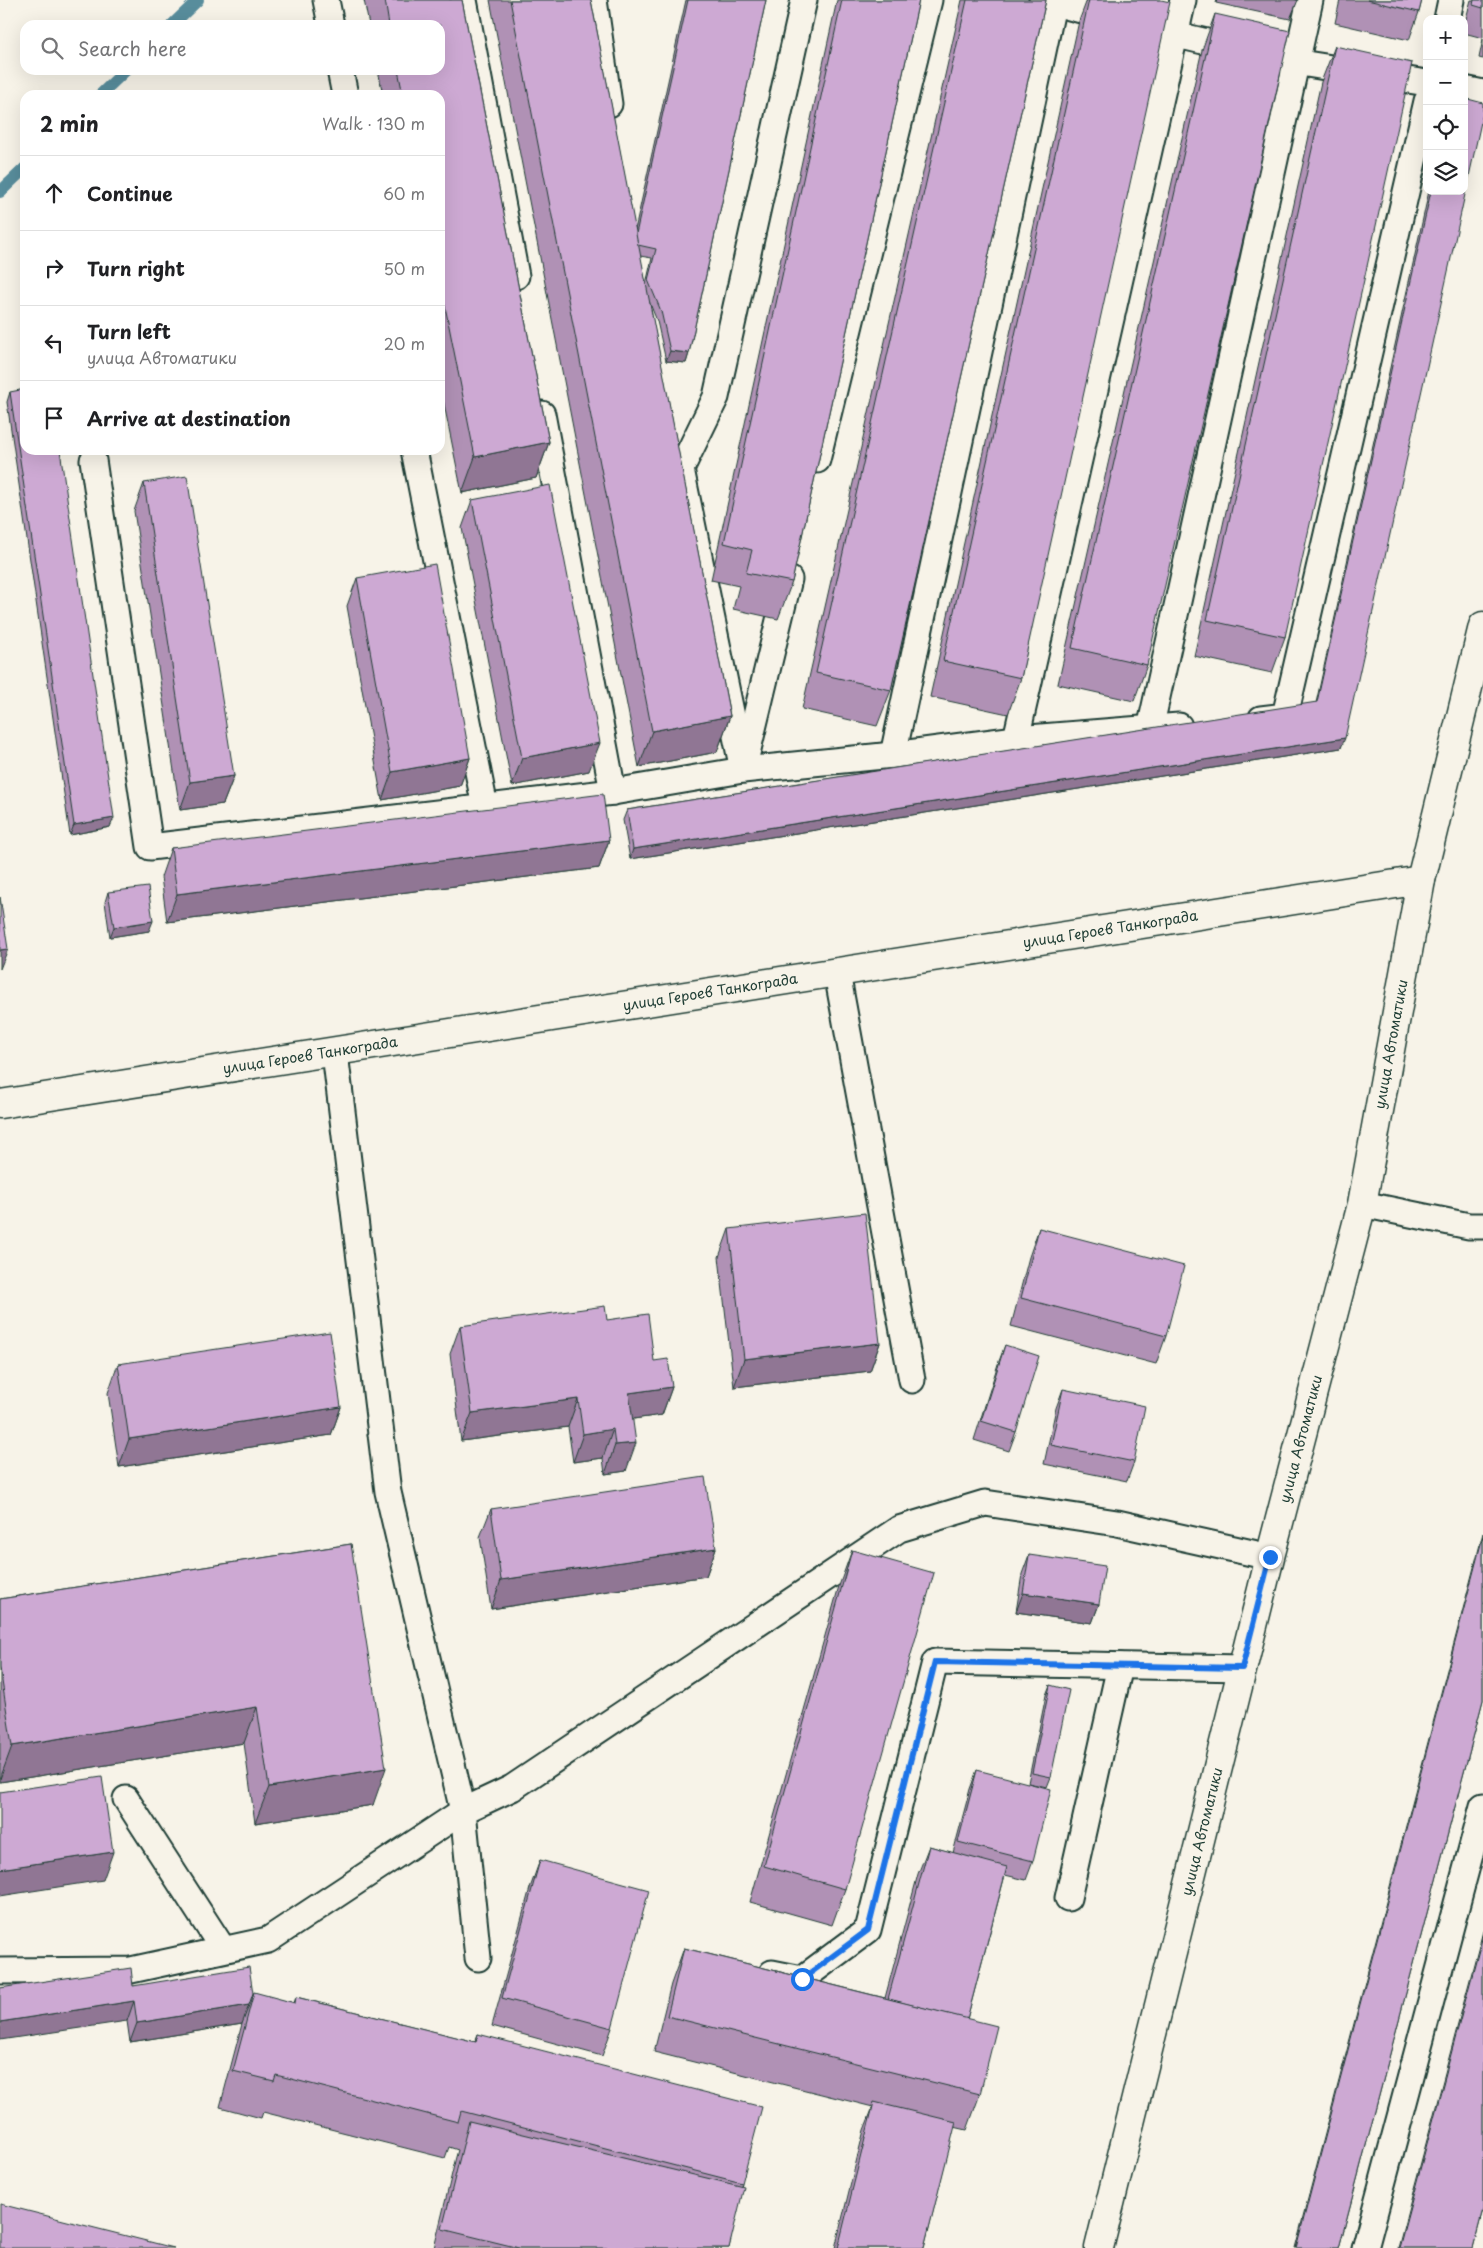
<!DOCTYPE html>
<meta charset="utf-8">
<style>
:root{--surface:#fff;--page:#f6f6f6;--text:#202124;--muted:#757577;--line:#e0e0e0}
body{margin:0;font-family:"Playpen Sans",sans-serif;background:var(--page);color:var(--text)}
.controls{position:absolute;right:15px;top:15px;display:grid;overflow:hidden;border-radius:10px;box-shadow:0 5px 20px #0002}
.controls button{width:45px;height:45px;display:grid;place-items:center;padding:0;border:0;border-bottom:1px solid var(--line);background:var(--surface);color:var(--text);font:25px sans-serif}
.stop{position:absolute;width:15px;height:15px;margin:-11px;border:4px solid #1a73e8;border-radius:50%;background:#fff}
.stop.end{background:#1a73e8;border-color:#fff;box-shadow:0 1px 5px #0008}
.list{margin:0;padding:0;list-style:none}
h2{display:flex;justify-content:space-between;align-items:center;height:65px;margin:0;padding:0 20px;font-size:21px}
h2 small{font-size:16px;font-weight:400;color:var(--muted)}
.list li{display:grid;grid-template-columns:32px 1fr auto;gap:15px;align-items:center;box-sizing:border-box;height:75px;padding:0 20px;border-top:1px solid var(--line)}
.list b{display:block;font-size:19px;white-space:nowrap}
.list p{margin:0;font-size:16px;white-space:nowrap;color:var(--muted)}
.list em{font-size:16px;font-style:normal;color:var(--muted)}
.icon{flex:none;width:28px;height:28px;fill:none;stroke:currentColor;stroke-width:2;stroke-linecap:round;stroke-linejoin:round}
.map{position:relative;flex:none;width:1483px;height:2248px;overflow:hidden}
.search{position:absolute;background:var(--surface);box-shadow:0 5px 20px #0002;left:20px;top:20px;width:425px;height:55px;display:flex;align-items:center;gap:12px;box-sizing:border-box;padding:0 18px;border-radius:15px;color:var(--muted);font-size:19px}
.panel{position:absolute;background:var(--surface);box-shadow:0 5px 20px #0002;left:20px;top:90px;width:425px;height:365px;border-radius:15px}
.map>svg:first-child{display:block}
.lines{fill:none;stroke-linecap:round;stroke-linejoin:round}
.stream{stroke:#598d9c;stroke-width:12}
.service-casing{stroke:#1f3d34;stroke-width:29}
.minor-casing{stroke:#1f3d34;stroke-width:31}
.service{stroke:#f7f3e8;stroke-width:25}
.minor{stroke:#f7f3e8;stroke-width:28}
.wall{fill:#b091b5;stroke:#1f3d34;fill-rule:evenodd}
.shaded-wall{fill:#907694;stroke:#1f3d34}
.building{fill:#cda9d3;stroke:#1f3d34}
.route{stroke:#1a73e8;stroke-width:6}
.labels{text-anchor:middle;stroke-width:4.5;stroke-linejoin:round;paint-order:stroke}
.street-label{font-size:14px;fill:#1f3d34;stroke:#f7f3e8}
</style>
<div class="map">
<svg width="1483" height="2248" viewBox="0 0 1483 2248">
<rect width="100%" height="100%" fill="#f7f3e8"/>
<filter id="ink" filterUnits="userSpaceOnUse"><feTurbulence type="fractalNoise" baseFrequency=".02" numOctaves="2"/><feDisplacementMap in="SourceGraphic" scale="10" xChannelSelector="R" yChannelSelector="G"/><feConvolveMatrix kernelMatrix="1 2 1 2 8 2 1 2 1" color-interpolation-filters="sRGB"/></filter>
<g filter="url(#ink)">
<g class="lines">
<g class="stream">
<polyline points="172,25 198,0"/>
<polyline points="100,95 126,70"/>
<polyline points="0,192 25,168"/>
</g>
<g class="service-casing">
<g id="service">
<polyline points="326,0 331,25"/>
<polyline points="464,0 516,276"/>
<polyline points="594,0 609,104"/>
<polyline points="1042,0 1116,19"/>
<polyline points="1447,19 1451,0"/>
<polyline points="1160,31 1237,49"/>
<polyline points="1281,60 1427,83"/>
<polyline points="340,70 345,95"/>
<polyline points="1464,89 1483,93"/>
<polyline points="542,414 613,792"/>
<polyline points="414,450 485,807"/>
<polyline points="93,460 150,847 613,792 743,770 682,474"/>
<polyline points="817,460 929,0"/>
<polyline points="681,469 716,397 804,0"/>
<polyline points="789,579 743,770 893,755 1016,739 1179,726"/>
<polyline points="1261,719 1285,716 1427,101"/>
<polyline points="1150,729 1310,0"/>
<polyline points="1016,739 1183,0"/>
<polyline points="893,755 1054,0"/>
<polyline points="837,973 912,1380"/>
<polyline points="335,1053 388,1492 463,1811 478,1958"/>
<polyline points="1362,1204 1469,1226 1483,1226"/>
<polyline points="126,1799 223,1949"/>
<polyline points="1068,1898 1120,1666"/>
<polyline points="0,1971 131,1970 268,1940 463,1811 512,1788 899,1529 985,1503 1117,1523 1270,1557"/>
<polyline points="772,1973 802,1979 868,1930 935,1662 1243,1668"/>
<polyline points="1365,2248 1483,1806"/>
</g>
</g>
<g class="minor-casing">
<g id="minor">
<path id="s1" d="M0,1104L1421,880"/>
<path id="s2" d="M1099,2248L1270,1557L1362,1204L1421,880L1483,626"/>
</g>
</g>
<use href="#service" class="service"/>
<use href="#minor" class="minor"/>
</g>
<g class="wall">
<polygon points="364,0 462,0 549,442 536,478 462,493 440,384 440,95 383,95 378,70 440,70 440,25 369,25"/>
<path d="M490,0H591L635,230L686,0H766L689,353L686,363L666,361L657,321L649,301L730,716L717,752L639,767ZM640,256L652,258L646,284Z"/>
<polygon points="837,0 919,0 792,582 778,619 733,609 739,586 711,580"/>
<polygon points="962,0 1046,0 891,690 877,726 802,709"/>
<polygon points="1087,0 1161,0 1021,678 1008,714 930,697 1079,21"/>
<polygon points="1217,0 1298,0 1290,19 1216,3"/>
<polygon points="1340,0 1422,0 1419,12 1409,40 1335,23"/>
<polygon points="1471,0 1483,0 1483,38 1464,33 1464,26"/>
<polygon points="1215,14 1147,665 1134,701 1058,684 1202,50"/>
<polygon points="1483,39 1483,59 1479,58"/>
<polygon points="1335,46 1285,637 1272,673 1194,656 1321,82"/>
<polygon points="1429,191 1464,191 1341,748 630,859 623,820 627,810 1316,703"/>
<polygon points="10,392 110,827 70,835 7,402"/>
<polygon points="144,483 234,776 223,804 180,810 134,511"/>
<polygon points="472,500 589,771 512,786 462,528"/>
<polygon points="357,578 470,758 460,786 382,800 347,606"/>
<polygon points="609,840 599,868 167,922 161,877 171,848"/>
<polygon points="108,892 149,931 110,937 105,902"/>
<polygon points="1039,1228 1166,1336 1156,1364 1011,1326 1029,1257"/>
<polygon points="729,1229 880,1343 870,1371 734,1387 719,1257"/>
<polygon points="607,1320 654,1361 672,1387 662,1415 633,1419 626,1471 605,1474 603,1458 573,1462 568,1427 461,1441 450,1354 460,1326"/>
<polygon points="1005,1345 1016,1432 1009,1451 974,1440 998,1364"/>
<polygon points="118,1364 341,1407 331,1435 119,1467 108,1393"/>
<polygon points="1063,1389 1134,1462 1127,1481 1044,1464 1056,1408"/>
<polygon points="491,1509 716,1548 706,1576 491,1609 480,1537"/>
<polygon points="1483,1533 1483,1700 1339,2248 1295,2248"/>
<polygon points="351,1544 373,1805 255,1823 244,1743 0,1782 0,1599"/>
<polygon points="852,1550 845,1889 832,1925 750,1902 839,1586"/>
<polygon points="1029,1555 1099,1604 1092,1623 1016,1612 1022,1574"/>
<polygon points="1050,1685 1051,1777 1047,1787 1028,1783 1046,1695"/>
<polygon points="977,1770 1033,1861 1026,1880 1005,1875 967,2019 980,2094 967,2130 954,2127 924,2248 835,2248 864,2130 873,2107 654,2052 671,1984 684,1948 885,1998 918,1874 929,1846 953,1853 970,1789"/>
<polygon points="540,1860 612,2028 602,2056 492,2026 530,1888"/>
<polygon points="1483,1931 1483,2210 1473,2248 1398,2248"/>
<polygon points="133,1986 253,1993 294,2003 296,1997 475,2042 478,2034 742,2183 729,2248 434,2248 456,2157 458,2150 449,2147 445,2158 263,2112 261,2118 220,2107 242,2024 130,2042 127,2021"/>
</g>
<g class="shaded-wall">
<polygon points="670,351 689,353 686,363 666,361"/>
<polygon points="549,442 536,478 462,493 475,457"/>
<polygon points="730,716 717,752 639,767 652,731"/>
<polygon points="1345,738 1341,748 630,859 633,849"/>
<polygon points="600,743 589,771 512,786 522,758"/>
<polygon points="470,758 460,786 382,800 392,772"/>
<polygon points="234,776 223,804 180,810 190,782"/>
<polygon points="114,818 110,827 70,835 74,825"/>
<polygon points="609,840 599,868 167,922 177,894"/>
<polygon points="153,921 149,931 110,937 114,927"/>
<polygon points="8,949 0,969 0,950"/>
<polygon points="880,1343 870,1371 734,1387 744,1359"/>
<polygon points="672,1387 662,1415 619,1421 629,1393"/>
<polygon points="578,1399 568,1427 461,1441 472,1413"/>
<polygon points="341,1407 331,1435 119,1467 129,1439"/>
<polygon points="613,1429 603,1458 573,1462 583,1434"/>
<polygon points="636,1443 626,1471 605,1474 615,1445"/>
<polygon points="716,1548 706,1576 491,1609 501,1580"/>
<polygon points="1023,1593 1099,1604 1092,1623 1016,1612"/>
<polygon points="257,1707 244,1743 0,1782 0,1779 12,1746"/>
<polygon points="386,1768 373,1805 255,1823 269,1787"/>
<polygon points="113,1852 103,1880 0,1896 0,1869"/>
<polygon points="134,2001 127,2021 0,2040 0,2022"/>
<polygon points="249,2005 242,2024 130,2042 137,2023"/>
</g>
<g class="building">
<polygon points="385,0 462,0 549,442 475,457 440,281 440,95 403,95 398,70 440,70 440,25 389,25"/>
<polygon points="510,0 591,0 730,716 652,731"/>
<polygon points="688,0 766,0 689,353 670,351 661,311 648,280 656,249 638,245 636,234"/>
<polygon points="842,0 919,0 792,582 746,573 752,550 724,543"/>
<polygon points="967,0 1046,0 891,690 816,673"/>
<polygon points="1089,0 1161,0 1170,2 1021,678 943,661"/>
<polygon points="1367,0 1422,0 1419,12"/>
<polygon points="1474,0 1483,0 1483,8 1473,5"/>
<polygon points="1215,14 1290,31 1147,665 1072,648"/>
<polygon points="1335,46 1412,63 1285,637 1207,620"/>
<polygon points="1464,98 1483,103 1483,113 1345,738 633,849 627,810 1317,702 1431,191 1464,191"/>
<polygon points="25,389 25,450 60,450 114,818 74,825 10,392"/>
<polygon points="187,476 234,776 190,782 144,483"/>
<polygon points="550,485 600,743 522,758 472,500"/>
<polygon points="435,564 470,758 392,772 357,578"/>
<polygon points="603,794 609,840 177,894 171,848"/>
<polygon points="148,887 153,921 114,927 108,892"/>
<polygon points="0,897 8,949 0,950"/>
<polygon points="865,1213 880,1343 744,1359 729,1229"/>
<polygon points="1039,1228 1184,1266 1166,1336 1021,1298"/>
<polygon points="605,1306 607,1320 648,1314 654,1361 668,1359 672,1387 629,1393 636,1443 615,1445 613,1429 583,1434 578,1399 472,1413 460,1326"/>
<polygon points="330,1332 341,1407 129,1439 118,1364"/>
<polygon points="1005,1345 1039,1356 1016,1432 981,1421"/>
<polygon points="1063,1389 1145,1406 1134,1462 1051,1445"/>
<polygon points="705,1477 716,1548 501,1580 491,1509"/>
<polygon points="1483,1536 1483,1700 1339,2248 1296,2248"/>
<polygon points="351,1544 386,1768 269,1787 257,1707 12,1746 0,1668 0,1599"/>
<polygon points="852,1550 934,1573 845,1889 764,1866"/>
<polygon points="1029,1555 1105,1566 1099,1604 1023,1593"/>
<polygon points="1050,1685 1069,1690 1051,1777 1032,1773"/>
<polygon points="977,1770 1051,1789 1033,1861 958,1842"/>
<polygon points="102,1777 113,1852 0,1869 0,1792"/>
<polygon points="929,1846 1007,1867 967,2019 888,1999"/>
<polygon points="540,1860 649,1890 612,2028 502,1998"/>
<polygon points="1483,1935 1483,2210 1473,2248 1399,2248"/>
<polygon points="684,1948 997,2026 980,2094 667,2016"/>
<polygon points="249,1967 253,1993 249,2005 137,2023 134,2001 0,2022 0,1988 131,1968 133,1986"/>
<polygon points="254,1992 295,2003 296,1997 476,2042 478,2034 762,2107 742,2183 461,2111 458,2122 276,2075 274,2081 233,2071"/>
<polygon points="874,2102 956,2122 924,2248 838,2248"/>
<polygon points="469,2121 744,2187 729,2248 519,2248 442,2229"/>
<polygon points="0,2204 174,2248 0,2248"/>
</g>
</g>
<g class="lines" filter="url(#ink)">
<polyline class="route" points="802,1979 868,1930 935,1662 1242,1668 1270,1557"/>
</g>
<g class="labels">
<g class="street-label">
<text dy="5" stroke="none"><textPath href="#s1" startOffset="1124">улица Героев Танкограда</textPath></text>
<text dy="5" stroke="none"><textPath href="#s1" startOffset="719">улица Героев Танкограда</textPath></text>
<text dy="5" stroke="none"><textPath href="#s2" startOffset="1239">улица Автоматики</textPath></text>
<text dy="5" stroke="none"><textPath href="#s1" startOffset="314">улица Героев Танкограда</textPath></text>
<text dy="5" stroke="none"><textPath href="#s2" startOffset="834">улица Автоматики</textPath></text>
<text dy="5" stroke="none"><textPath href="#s2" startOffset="429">улица Автоматики</textPath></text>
</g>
</g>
</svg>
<div class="controls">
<button>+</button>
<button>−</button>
<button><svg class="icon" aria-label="locate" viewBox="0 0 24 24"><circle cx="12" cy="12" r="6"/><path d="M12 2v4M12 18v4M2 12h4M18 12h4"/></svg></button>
<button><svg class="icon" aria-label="layers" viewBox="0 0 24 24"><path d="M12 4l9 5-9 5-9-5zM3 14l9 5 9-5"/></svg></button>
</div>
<div class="stop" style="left:802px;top:1979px"></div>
<div class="stop end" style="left:1270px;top:1557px"></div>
<div class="search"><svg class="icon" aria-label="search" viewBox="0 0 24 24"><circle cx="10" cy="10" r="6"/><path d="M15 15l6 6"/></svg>Search here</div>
<section class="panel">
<h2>2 min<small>Walk · 130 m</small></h2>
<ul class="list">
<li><svg class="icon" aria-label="ahead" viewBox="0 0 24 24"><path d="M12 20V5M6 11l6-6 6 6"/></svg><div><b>Continue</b></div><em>60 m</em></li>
<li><svg class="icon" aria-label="right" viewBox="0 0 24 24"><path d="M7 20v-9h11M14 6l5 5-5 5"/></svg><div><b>Turn right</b></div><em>50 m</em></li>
<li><svg class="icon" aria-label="left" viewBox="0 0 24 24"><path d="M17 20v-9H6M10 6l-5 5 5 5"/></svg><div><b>Turn left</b><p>улица Автоматики</p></div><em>20 m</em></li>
<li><svg class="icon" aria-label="arrive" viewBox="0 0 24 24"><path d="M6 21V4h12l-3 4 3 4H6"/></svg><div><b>Arrive at destination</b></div></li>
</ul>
</section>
</div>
